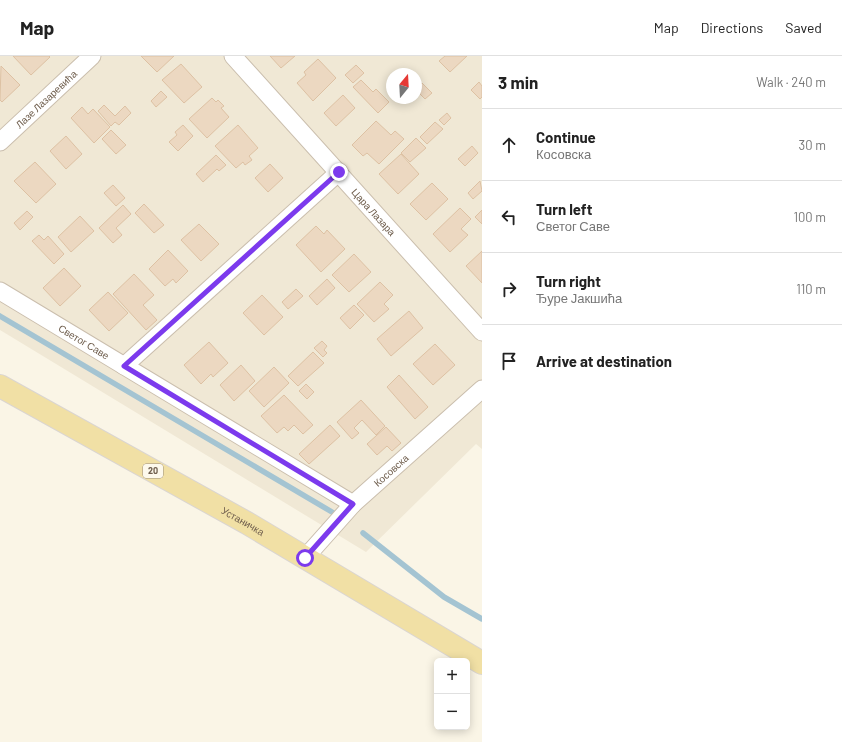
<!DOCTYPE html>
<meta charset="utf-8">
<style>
:root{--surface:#fff;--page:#f6f6f6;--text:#222;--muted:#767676;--line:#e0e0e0}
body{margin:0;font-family:Barlow,sans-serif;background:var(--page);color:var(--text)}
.controls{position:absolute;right:12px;bottom:12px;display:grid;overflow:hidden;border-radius:6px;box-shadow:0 2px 10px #0003}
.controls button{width:36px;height:36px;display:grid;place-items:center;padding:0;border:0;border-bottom:1px solid var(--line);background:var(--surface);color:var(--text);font:20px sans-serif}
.compass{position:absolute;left:386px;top:12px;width:36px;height:36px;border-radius:50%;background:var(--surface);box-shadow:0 2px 10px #0003;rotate:18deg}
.stop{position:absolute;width:12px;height:12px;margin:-9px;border:3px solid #7c3aed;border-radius:50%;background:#fff}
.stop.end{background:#7c3aed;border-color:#fff;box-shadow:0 1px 4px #0008}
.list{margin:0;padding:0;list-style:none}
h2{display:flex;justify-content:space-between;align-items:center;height:52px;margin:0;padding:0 16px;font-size:17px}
h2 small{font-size:13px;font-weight:400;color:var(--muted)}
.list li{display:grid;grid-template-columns:26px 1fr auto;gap:12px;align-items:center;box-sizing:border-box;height:72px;padding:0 16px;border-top:1px solid var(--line)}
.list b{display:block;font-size:15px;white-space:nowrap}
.list p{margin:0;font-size:13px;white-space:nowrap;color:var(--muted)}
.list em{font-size:13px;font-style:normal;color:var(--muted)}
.icon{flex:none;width:22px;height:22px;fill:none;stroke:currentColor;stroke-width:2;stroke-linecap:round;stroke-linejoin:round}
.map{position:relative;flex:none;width:482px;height:686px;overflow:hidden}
header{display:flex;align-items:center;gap:24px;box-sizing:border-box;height:56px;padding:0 20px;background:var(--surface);border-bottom:1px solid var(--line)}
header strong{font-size:19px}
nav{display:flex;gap:22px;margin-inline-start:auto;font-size:14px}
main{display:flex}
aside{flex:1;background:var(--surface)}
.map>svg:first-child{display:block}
.residential{fill:#f0e8d5;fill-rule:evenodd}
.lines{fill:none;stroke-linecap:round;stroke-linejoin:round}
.stream{stroke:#a4c4d2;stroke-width:5.5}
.building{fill:#ecd8c1;stroke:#ddc1a3}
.minor-casing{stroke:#cabead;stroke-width:19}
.primary-casing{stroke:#dad5d1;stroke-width:24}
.minor{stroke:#fff;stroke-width:17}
.primary{stroke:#f1e0a5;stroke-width:22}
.route{stroke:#7c3aed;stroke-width:5}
.labels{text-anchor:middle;stroke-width:3;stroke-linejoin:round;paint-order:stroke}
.shield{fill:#fdf9ec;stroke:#9a8d7d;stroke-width:1}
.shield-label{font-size:9px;font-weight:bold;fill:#705f4e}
.street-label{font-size:10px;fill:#705f4e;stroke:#fdf9ec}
</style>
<header>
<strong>Map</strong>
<nav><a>Map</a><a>Directions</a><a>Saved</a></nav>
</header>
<main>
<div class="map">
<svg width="482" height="686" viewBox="0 0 482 686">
<rect width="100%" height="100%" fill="#faf5e6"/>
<path class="residential" d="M0,0H482V393L476,388L366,496L0,274ZM392,18H416V42H392Z"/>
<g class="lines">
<g class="stream">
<polyline points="0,260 337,459"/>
<polyline points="363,477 444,541 482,563"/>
</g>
</g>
<g class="building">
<polygon points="13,0 49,0 50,1 31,19"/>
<polygon points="141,0 174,0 157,16"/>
<polygon points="270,0 295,0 281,12"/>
<polygon points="445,0 467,0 450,16 439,5"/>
<polygon points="318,3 336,22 313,45 297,27 306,19 304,16"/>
<polygon points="181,8 202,31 184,47 162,24"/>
<polygon points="356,9 364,17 353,27 345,19"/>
<polygon points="1,10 20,29 2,46 0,44"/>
<polygon points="361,24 373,36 376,33 389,46 378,57 353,31"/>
<polygon points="479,26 482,30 482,41 480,43 471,34"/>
<polygon points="422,27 432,37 425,43 416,34"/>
<polygon points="161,35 167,41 156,51 151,45"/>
<polygon points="343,39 355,52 336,70 324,57"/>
<polygon points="212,42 216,46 218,44 224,50 221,52 229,61 207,82 189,63"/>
<polygon points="104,49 115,60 125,50 131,57 119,69 115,66 111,70 98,55"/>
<polygon points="82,51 88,58 93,53 110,71 94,87 71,62"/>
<polygon points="447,57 451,62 444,69 439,64"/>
<polygon points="376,65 391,79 395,75 404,83 379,108 367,97 363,100 352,89"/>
<polygon points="435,66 443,73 427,88 420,81"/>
<polygon points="183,69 193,80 178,95 169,86 177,79 175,76"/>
<polygon points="238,69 258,92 249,100 252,104 245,109 243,106 236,112 215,90"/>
<polygon points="111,74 126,89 116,98 102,83"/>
<polygon points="66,80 82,98 66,113 50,95"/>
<polygon points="416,82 426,92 410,106 401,97"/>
<polygon points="472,90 478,97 465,110 458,103"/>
<polygon points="401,98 419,118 398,138 379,118"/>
<polygon points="216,99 226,109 219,115 217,113 203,126 196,118"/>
<polygon points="35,106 56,128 36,147 14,125"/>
<polygon points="270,108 283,122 268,136 255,122"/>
<polygon points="480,125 482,135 473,143 468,137"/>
<polygon points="432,127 448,143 426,164 410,148"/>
<polygon points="113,129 125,142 116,150 104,137"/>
<polygon points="144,148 164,169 154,177 135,157"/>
<polygon points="123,149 131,158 116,172 122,179 113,187 99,172"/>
<polygon points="460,152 471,163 461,173 468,179 450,196 433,178"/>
<polygon points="482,154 482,168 475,161"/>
<polygon points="27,155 33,161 20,174 14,167"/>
<polygon points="80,160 94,175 71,196 58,181"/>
<polygon points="199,168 219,188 201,205 181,184"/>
<polygon points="316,170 324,178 327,174 345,193 321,216 296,189"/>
<polygon points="39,179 44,184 48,180 64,198 54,208 32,185"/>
<polygon points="168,194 188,215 176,227 173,223 165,230 149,213"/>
<polygon points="482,195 482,227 466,210"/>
<polygon points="354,198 371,216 349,236 332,219"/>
<polygon points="64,212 81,230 60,250 43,232"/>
<polygon points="134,218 154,239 143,249 157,264 146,274 113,238"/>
<polygon points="327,223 335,232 317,249 309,240"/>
<polygon points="380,226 393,239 384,248 389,253 374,266 357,248"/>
<polygon points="296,233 303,240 288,253 282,246"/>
<polygon points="108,236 128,257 109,275 89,254"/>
<polygon points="262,239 283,261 264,279 243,257"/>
<polygon points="354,249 364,259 350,273 340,262"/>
<polygon points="409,255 423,272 391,300 377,283"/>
<polygon points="322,285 327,290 324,294 327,297 323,301 314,292"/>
<polygon points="209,286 228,307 213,321 211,318 201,328 184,309"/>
<polygon points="435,288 455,309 433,329 413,308"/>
<polygon points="313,296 324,307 298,330 288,320"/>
<polygon points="241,309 255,325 234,345 220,329"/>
<polygon points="274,311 289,327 264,351 249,335"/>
<polygon points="399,319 428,351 415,363 387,331"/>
<polygon points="306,328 314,336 307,343 299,335"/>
<polygon points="284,339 313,369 303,378 294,369 288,375 284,371 277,377 261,360"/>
<polygon points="361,344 385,370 376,379 362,364 354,372 359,377 352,383 337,366"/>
<polygon points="330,369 340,380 309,408 299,398"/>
<polygon points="386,371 401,387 392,395 387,390 377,399 367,388"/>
</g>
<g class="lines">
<g class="minor-casing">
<g id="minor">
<path id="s1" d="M233,0L482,276"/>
<path id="s2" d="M0,86L92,0"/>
<path id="s3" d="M0,235L353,448"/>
<polyline points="124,310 339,116"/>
<path id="s4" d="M305,502L353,448L482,333"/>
</g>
</g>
<g class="primary-casing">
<g id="primary">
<path id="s5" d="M0,330L247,467L482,607"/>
</g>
</g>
<use href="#minor" class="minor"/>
<use href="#primary" class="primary"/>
</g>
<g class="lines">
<polyline class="route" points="305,502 353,448 124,310 339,116"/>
</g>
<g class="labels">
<rect class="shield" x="143" y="408" width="20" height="14" rx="3"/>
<g class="shield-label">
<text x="153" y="418">20</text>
</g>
<g class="street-label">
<text dy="4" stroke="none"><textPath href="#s2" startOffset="63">Лазе Лазаревића</textPath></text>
<text dy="4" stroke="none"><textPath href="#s1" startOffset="210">Цара Лазара</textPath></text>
<text dy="4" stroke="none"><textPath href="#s3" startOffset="98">Светог Саве</textPath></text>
<text dy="4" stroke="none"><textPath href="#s4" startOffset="123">Косовска</textPath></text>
<text dy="4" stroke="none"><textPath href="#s5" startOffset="278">Устаничка</textPath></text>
</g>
</g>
</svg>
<div class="controls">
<button>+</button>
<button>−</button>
</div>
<svg class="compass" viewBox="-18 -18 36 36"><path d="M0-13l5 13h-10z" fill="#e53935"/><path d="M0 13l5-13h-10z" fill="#767676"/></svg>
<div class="stop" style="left:305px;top:502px"></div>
<div class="stop end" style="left:339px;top:116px"></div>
</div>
<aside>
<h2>3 min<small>Walk · 240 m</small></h2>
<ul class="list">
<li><svg class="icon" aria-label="ahead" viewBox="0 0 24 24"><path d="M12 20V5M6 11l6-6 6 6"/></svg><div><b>Continue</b><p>Косовска</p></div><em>30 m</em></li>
<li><svg class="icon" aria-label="left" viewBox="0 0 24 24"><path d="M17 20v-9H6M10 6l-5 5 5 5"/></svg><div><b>Turn left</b><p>Светог Саве</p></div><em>100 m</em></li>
<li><svg class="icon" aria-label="right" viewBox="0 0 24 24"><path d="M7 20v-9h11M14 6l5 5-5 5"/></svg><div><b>Turn right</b><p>Ђуре Јакшића</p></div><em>110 m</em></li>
<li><svg class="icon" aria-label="arrive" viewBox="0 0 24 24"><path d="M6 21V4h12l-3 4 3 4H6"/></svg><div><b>Arrive at destination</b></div></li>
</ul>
</aside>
</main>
